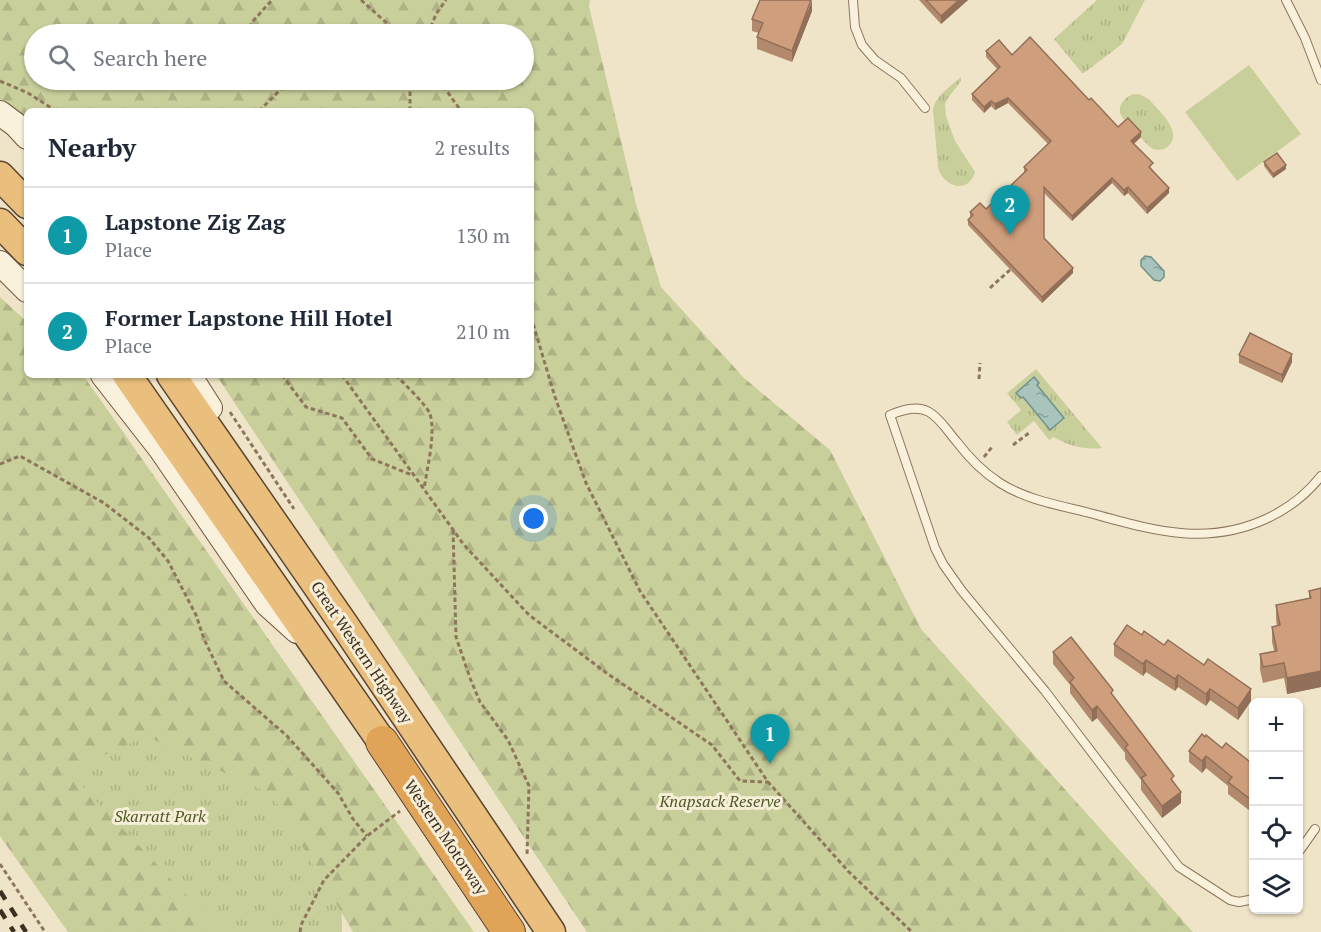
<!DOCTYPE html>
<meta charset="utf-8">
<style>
:root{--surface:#fff;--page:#f2f2f3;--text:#1f2937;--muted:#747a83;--line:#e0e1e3;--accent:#d93025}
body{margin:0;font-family:"PT Serif",serif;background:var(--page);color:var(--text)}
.controls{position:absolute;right:18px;bottom:18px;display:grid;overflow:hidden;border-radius:9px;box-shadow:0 2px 4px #0004}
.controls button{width:54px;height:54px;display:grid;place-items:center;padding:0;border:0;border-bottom:2px solid var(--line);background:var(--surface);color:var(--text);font:30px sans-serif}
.you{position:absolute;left:534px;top:519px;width:21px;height:21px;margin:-15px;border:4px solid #fff;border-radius:50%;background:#1a73e8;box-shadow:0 0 0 9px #1a73e833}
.badge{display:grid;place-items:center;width:39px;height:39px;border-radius:50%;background:var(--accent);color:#fff;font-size:20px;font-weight:700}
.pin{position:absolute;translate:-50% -50px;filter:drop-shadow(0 2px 3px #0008)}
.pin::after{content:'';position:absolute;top:32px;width:21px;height:18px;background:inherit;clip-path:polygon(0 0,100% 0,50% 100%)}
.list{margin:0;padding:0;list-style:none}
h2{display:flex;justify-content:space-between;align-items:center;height:78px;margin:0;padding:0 24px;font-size:26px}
h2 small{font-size:20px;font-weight:400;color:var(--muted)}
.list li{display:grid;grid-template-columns:39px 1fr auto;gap:18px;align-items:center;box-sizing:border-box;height:96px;padding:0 24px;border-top:2px solid var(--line)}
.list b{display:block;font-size:22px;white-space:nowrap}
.list p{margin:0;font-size:20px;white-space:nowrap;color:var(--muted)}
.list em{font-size:20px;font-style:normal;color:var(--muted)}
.icon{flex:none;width:33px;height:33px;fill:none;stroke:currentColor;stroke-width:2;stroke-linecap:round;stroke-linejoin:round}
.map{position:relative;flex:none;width:1321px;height:932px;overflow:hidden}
.search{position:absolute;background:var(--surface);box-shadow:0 2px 4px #0004;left:24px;top:24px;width:510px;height:66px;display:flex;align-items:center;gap:15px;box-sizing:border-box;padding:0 21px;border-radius:33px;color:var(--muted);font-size:22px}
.panel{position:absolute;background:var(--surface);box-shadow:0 2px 4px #0004;left:24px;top:108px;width:510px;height:270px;border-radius:9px}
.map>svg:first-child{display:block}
.grass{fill:url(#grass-tufts)}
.forest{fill:url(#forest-firs);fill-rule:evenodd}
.pitch{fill:#c9cf9b}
.water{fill:url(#water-ripples);stroke:#6f938a;stroke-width:1.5}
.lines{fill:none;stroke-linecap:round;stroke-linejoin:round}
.service-casing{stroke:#8d765c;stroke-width:10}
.secondary-casing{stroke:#6f573f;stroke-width:26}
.trunk-casing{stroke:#5b4430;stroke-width:31}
.motorway-casing{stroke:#5b4430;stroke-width:34}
.path{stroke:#8d765c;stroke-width:3;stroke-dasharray:4.5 3;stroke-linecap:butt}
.service{stroke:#faf1dc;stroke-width:8}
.secondary{stroke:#faf1dc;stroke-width:24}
.trunk{stroke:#eabe7c;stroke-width:28}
.motorway{stroke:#e0a458;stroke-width:32}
.rail{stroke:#3d2e20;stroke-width:4.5;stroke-dasharray:10 10;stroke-linecap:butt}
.wall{fill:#b2896c}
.shaded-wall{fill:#916f58}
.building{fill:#cf9f7d;stroke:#916f58;stroke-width:1.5}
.labels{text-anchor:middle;stroke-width:6;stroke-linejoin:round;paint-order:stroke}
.street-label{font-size:16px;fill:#3d2e20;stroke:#f7eed8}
.park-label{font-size:16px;font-style:italic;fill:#4d5a26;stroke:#f7eed8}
</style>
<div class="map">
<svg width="1321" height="932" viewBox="0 0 1321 932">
<defs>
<pattern id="grass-tufts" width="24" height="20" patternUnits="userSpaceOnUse" patternTransform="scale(1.5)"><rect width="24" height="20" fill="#c9cf9b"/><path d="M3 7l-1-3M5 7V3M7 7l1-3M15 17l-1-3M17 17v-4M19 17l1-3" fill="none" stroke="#aeb285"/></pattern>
<pattern id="forest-firs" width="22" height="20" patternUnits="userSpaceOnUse" patternTransform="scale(1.5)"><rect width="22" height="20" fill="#c9cf9b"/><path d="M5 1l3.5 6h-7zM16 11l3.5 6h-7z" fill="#aeb285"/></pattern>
<pattern id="water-ripples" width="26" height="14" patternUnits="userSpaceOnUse" patternTransform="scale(1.5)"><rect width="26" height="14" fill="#a9c4bc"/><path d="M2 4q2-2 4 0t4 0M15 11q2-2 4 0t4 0" fill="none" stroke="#8ba098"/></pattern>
</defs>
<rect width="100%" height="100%" fill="#f0e4c8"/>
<g class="grass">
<polygon points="1097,0 1145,0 1122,44 1084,73 1082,73 1054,39"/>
<path d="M961,77V81L947,99L945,104L946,116L955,141L975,172C968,195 944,187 938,168L933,110C935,96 951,86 961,77Z"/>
<path d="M1134,94C1138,94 1139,94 1143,96C1149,98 1153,104 1157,108C1166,118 1183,136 1166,148C1163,150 1157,150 1153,149C1147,146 1141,137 1136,132C1132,127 1124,121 1121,115C1117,105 1125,97 1134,94Z"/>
<path d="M1036,369L1102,448C1085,450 1068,446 1054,437L1049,440L1034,421L1017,435L1007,422L1021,410L1007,393Z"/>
<polygon points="0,425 341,864 342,932 93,932"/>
</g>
<g class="forest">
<path d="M0,0H590L589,6L636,204L661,287L744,378L830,450L921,629L1193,932H587L216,375H531V111H27V134L0,103ZM34,34H524V80H34Z"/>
<polygon points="0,297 27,322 27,375 83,375 474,932 353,932 272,795 146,736 68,772 222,932 68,932 0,836"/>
</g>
<polygon class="pitch" points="1249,65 1301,134 1237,181 1185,112"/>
<g class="water">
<polygon points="1145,256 1151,257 1164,271 1164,277 1160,281 1154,280 1141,266 1141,260"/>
<polygon points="1034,377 1039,383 1037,385 1064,418 1050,430 1023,397 1021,398 1016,393"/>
</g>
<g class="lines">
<g class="service-casing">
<g id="service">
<polyline points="853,0 855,27 862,45 875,60 901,78 925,108"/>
<polyline points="1286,0 1305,38 1321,80"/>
<polyline points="1298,853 1315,829"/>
<path d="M1254,899L1239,902L1230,900L1179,867L1045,691L962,591L943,564L935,548L890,415C902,410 917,405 929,412C941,419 948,432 957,442C969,458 983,472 1000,483C1025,499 1057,505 1086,512C1149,529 1205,548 1268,518C1289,508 1307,494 1321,476"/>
</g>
</g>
<g class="secondary-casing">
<g id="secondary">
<polyline points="0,113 16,125 27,137"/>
<polyline points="0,263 27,290"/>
<polyline points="103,375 160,448 267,604 297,631"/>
<polyline points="189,375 210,408"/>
</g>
</g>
<g class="trunk-casing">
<g id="trunk">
<polyline points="0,176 27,204"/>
<polyline points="0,223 27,251"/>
<polyline points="127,375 382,742"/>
<polyline points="171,375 343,623 551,932"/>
</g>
</g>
<g class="motorway-casing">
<polyline id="motorway" points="382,742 509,932"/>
</g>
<g class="path">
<polyline points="361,0 399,34"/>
<polyline points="245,34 253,21 272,0"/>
<polyline points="428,34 436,14 446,0"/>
<polyline points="439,80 461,111"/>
<polyline points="0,81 28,93 56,111"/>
<polyline points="259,111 290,80"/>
<polyline points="410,111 410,91 412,80"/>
<polyline points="990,288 1010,270"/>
<polyline points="531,317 555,397 586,483 640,591 768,782 849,872 912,932"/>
<polyline points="282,375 306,407 342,418 372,459 412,475"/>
<polyline points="342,375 464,545 529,615 608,674 712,745 740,781 768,782"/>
<path d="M396,375C404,384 426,404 430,414C436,433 427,469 424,489"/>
<polyline points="979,379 980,363"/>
<polyline points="230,412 294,509"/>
<polyline points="1013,445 1029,433"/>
<polyline points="984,457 992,447"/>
<polyline points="0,464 20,456 104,503 149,538 168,561 196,615 204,639 224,681 287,736 338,793 353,819 367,836"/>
<polyline points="453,530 456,637 470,678 480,702 508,740 529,786 527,856"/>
<polyline points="0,864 45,932"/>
<polyline points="300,932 301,925 324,880 367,836 400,811"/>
</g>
<use href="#service" class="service"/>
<use href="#secondary" class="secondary"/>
<use href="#trunk" class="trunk"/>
<use href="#motorway" class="motorway"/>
<g class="rail">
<polyline points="0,891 26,932"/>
<polyline points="0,910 14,932"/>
</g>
</g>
<g class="wall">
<polygon points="919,0 968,0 941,24"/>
<polygon points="812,11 792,62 757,49 757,37 759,33 752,31 752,19"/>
<polygon points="986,51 1012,55 1089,100 1118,127 1141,137 1134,144 1169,193 1147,214 1128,193 1124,196 1112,183 1072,221 1044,193 1044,238 1073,273 1042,303 968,225 968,220 970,217 970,212 986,209 1024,173 1024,167 1048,144 1008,103 995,110 991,106 984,113 972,100 972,94 997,69 986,57"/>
<polygon points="1264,162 1286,169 1273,178 1264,166"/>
<polygon points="1239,355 1292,362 1282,383 1239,363"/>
<polygon points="1321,588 1321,687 1287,694 1284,678 1263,683 1260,670 1260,654 1274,651 1272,642 1272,627 1277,626 1276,620 1276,605 1309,598 1309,591"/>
<polygon points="1142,635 1164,645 1251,701 1238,720 1210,700 1206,706 1178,687 1175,691 1146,672 1143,676 1114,656 1114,644"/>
<polygon points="1053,652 1113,697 1174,782 1181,803 1162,818 1141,790 1141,780 1125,759 1125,753 1097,718 1092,722 1070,693 1070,685 1053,664"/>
<polygon points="1222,748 1254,765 1254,814 1228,794 1228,786 1206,768 1202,773 1189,762 1189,751"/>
</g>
<g class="shaded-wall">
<polygon points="812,0 812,11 792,62 792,51"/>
<polygon points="959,0 968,0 941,24 941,16"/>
<polygon points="1008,98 1008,103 995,110 995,104"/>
<polygon points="991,101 991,106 984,113 984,107"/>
<polygon points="1141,132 1141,137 1131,146 1131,141"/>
<polygon points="1286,165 1286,169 1273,178 1273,174"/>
<polygon points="1112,178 1112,183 1072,221 1072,216"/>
<polygon points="1128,187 1128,193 1124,196 1124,190"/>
<polygon points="1169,188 1169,193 1147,214 1147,208"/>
<polygon points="1073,268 1073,273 1042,303 1042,297"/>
<polygon points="1292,354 1292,362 1282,383 1282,375"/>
<polygon points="1146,660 1146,672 1143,676 1143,664"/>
<polygon points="1321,671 1321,687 1287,694 1287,678"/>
<polygon points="1178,675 1178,687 1175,691 1175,679"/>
<polygon points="1210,689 1210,700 1206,706 1206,694"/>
<polygon points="1251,689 1251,701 1238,720 1238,708"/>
<polygon points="1097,706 1097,718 1092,722 1092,710"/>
<polygon points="1206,756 1206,768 1202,773 1202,761"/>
<polygon points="1181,792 1181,803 1162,818 1162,806"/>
<polygon points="1302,801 1302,813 1299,818 1299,806"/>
</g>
<g class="building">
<polygon points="760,0 811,0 792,51 757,37 763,23 752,19"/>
<polygon points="926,0 959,0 941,16"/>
<polygon points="1030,37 1089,100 1091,98 1118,127 1128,118 1141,132 1131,141 1153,163 1149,167 1169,188 1147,208 1128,187 1124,190 1112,178 1072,216 1044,187 1044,238 1073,268 1042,297 968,220 973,215 970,212 980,203 986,209 1027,170 1024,167 1051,141 1008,98 995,104 991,101 984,107 972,94 1000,67 986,51 999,40 1012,55"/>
<polygon points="1277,153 1286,165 1273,174 1264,162"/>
<polygon points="1250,333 1292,354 1282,375 1239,355"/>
<polygon points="1321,588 1321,671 1287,678 1284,663 1263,667 1260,654 1277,651 1272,627 1280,625 1276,605 1311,598 1309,591"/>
<polygon points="1127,625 1142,635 1144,631 1164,645 1168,640 1204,665 1208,659 1251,689 1238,708 1210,689 1206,694 1178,675 1175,679 1146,660 1143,664 1114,644"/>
<polygon points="1071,637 1113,690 1111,693 1174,776 1171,779 1181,792 1162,806 1141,778 1146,775 1125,748 1128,745 1097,706 1092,710 1070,682 1074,678 1053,652"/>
<polygon points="1202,734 1205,737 1206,735 1222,748 1226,743 1254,765 1254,802 1228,782 1232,777 1206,756 1202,761 1189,751"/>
<polygon points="1299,798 1302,801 1299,806"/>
</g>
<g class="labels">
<g class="street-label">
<text transform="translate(362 652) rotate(56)" y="6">Great Western Highway</text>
<text transform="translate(446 837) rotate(56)" y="6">Western Motorway</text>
</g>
<g class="park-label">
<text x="720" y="807">Knapsack Reserve</text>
<text x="160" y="822">Skarratt Park</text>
</g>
</g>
</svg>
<div class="controls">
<button>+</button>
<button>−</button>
<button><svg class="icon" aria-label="locate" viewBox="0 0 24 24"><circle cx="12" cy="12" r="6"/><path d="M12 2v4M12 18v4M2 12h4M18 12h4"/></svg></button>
<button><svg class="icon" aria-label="layers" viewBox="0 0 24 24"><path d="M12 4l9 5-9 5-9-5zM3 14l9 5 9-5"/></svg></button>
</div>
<div class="you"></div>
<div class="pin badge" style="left:770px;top:764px;background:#0f9aa8">1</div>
<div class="pin badge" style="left:1010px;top:235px;background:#0f9aa8">2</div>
<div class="search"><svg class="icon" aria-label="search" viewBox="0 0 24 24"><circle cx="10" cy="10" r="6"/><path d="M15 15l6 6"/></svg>Search here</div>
<section class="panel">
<h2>Nearby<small>2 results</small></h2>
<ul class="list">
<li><span class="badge" style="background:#0f9aa8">1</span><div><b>Lapstone Zig Zag</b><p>Place</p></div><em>130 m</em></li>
<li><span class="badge" style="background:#0f9aa8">2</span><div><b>Former Lapstone Hill Hotel</b><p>Place</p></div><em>210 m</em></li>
</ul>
</section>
</div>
